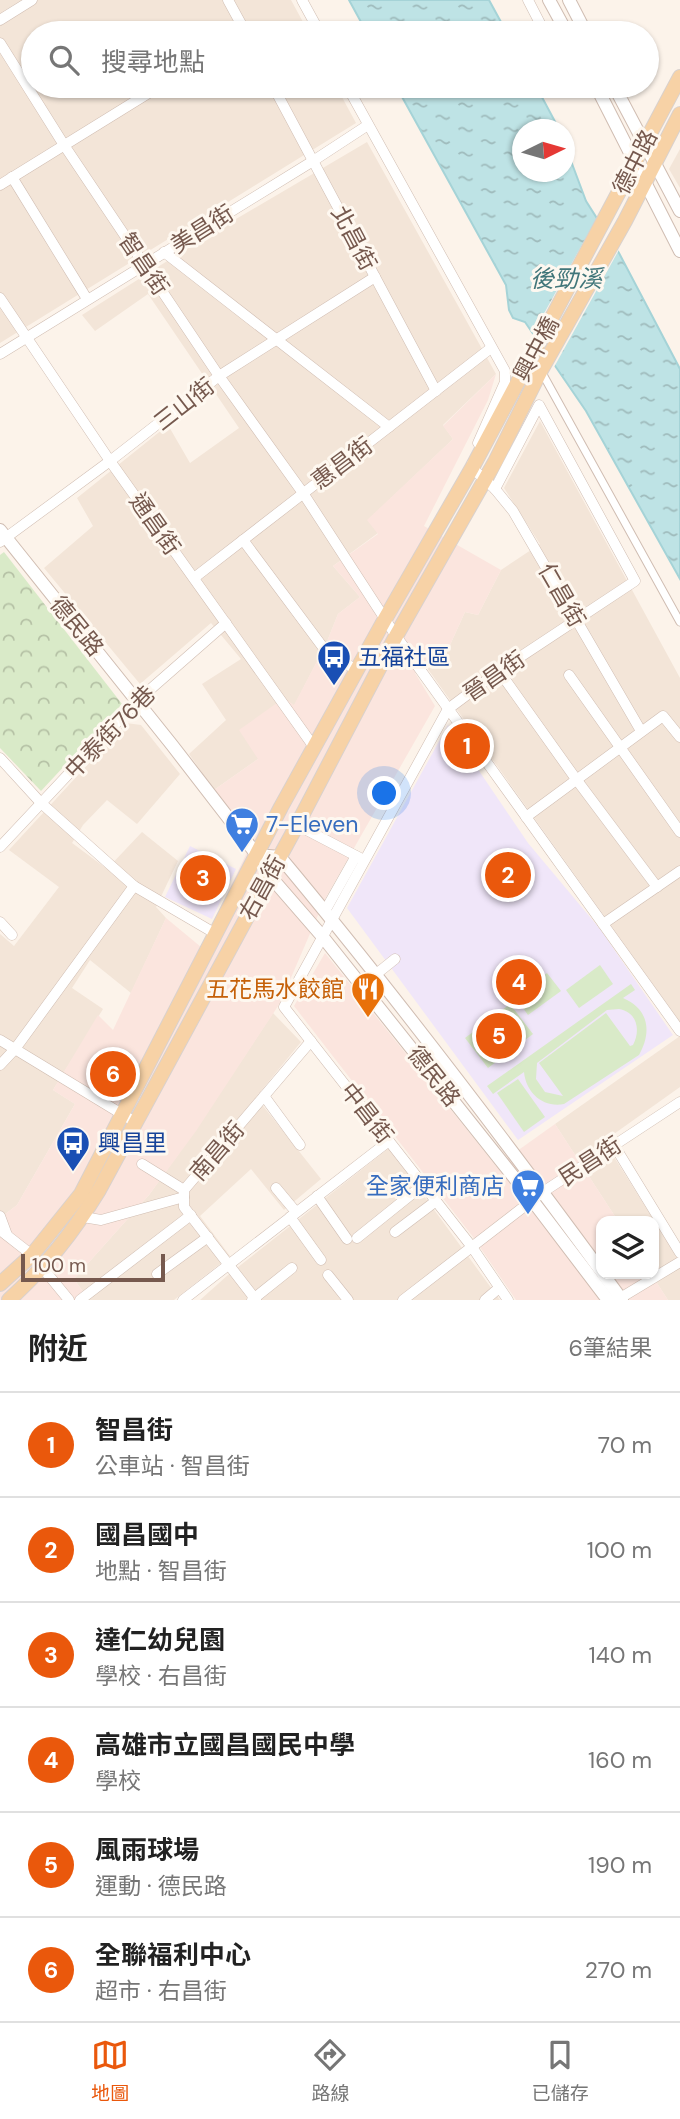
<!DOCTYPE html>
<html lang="zh-TW">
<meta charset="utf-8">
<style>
:root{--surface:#fff;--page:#f2f2f2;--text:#222;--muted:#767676;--line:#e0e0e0;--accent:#ea580c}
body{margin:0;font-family:"DM Sans","Noto Sans TC",sans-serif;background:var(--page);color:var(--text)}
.controls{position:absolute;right:21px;bottom:21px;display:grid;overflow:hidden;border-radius:14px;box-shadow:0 2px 5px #0004}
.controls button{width:63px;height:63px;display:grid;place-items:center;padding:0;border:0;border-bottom:2px solid var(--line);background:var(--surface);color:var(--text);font:35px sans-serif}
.compass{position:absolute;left:512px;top:119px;width:63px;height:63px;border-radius:50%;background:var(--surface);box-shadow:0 2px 5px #0004;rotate:85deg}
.scale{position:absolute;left:21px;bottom:18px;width:144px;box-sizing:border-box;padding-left:7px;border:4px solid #76594e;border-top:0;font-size:19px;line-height:24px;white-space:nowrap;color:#76594e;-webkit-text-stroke:5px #fef8f0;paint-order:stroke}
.you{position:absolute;left:385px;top:794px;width:24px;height:24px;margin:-18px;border:5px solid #fff;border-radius:50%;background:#1a73e8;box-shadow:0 0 0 10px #1a73e833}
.badge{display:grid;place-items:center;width:46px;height:46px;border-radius:50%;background:var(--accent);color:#fff;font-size:23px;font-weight:700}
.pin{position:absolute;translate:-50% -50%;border:4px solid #fff;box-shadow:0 2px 7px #0006}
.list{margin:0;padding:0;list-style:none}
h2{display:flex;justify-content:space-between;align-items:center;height:91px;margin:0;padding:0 28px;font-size:30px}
h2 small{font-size:23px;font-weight:400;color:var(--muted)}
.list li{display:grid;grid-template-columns:46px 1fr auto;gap:21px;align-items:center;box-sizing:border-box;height:105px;padding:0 28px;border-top:2px solid var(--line)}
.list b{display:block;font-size:26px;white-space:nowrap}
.list p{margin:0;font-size:23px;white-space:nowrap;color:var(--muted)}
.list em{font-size:23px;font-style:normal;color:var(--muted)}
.icon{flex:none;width:38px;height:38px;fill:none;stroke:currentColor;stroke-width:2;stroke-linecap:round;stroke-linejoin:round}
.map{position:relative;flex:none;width:680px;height:1300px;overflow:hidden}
.search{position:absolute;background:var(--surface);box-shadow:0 2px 5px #0004;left:21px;right:21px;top:21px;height:77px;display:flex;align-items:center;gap:18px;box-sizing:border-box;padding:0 24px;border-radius:38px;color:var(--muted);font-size:26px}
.sheet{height:721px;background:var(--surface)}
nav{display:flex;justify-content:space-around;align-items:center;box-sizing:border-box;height:98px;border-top:2px solid var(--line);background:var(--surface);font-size:19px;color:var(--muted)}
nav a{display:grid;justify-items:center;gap:4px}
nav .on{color:var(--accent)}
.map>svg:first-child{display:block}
.residential{fill:#f3e5d8}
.commercial{fill:#fbe5de}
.education{fill:#f0e6f9}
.park{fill:url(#park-crowns)}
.pitch{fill:#d9eac8;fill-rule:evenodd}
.water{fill:url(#water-ripples);stroke:#a5d3d7;stroke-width:2}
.pier{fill:#fcf3ea}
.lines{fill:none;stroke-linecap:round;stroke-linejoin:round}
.pedestrian-casing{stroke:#d0bdb2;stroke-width:9}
.minor-casing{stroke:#d0bdb2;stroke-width:11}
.tertiary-casing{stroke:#d0bdb2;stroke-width:14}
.primary-casing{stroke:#d9d1cd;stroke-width:16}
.pedestrian{stroke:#fff;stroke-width:7}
.minor{stroke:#fff;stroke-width:10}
.tertiary{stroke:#fff;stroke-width:12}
.primary{stroke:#f7d2a6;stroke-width:14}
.labels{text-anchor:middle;stroke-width:6;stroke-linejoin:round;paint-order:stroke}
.street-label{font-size:23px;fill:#76594e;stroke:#fef8f0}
.transit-label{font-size:23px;fill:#164399;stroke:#fef8f0;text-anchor:start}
.shop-label{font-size:23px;fill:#366cbe;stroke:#fef8f0;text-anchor:start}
.food-label{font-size:23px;fill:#c56008;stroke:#fef8f0;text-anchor:end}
.water-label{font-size:24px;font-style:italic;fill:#41767a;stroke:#fef8f0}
</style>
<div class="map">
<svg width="680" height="1300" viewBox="0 0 680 1300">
<defs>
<pattern id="park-crowns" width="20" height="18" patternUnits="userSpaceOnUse" patternTransform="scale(1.75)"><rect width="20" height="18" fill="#d9eac8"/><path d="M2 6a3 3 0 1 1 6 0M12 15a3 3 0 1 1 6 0" fill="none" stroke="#b5c1a5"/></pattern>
<pattern id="water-ripples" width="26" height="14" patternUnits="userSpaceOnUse" patternTransform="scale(1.75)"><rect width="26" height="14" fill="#bee3e5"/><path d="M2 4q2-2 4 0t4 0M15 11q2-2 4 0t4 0" fill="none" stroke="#9fbbbc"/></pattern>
</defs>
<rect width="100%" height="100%" fill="#fcf3ea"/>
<g class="residential">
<polygon points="0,0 291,0 309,33 33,33 33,86 336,86 356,123 0,343"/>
<polygon points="367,142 496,374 443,425 453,439 368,520 378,533 333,566 360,597 338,614 326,644 294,706 258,759 214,790 189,754 226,720 202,684 241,659 211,623 140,684 44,568 93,526 77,498 168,425 190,463 239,428 148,294 95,331 82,315 202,239"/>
<polygon points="680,149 680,188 669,169"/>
<polygon points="540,421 680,678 680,1022 425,665 450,645 465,612 478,615 501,570 540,544 504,488"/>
<polygon points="126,723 141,725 180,774 137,824 107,800 83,825 72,843 107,869 142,832 178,861 156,907 166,918 131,993 90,960 72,988 103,1009 53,1090 75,1104 17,1205 0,1218 0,934 14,946 59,887 9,850"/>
<polygon points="273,1013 301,1042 256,1097 321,1179 284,1210 251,1169 200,1216 230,1256 174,1300 89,1300 74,1279 149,1195 197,1128"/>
<polygon points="680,1036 680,1087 604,1141 680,1262 680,1300 668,1300 651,1274 654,1274 654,1221 618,1221 555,1124"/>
<polygon points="389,1148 500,1300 200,1300 228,1275"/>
</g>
<g class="commercial">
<polygon points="496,374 488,400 424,526 501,570 478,615 465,612 450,645 415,673 435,706 325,899 280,1003 196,1131 149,1195 74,1279 89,1300 0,1300 0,1218 17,1205 75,1104 53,1090 98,1015 113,1030 166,918 201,947 252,842 214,790 258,759 239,730 284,698 294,705 326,644 338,614 360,597 333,566 378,534 367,520 453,439 443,426"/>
<polygon points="325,953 496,1166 555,1124 618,1221 601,1221 601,1274 651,1274 668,1300 516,1300 473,1237 294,1006"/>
</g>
<g class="education">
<polygon points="448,725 528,843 600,929 673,1035 518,1140 347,908"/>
<polygon points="190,846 236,869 212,919 165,897"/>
</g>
<polygon class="park" points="4,552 122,704 41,791 0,748 0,555"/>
<g class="pitch">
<polygon points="600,965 613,984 579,1008 566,990"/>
<polygon points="547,973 561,991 528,1015 515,997"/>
<path d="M631,984L635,990L623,998C649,1009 652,1032 639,1055L564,1104C543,1108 526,1093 524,1072L493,1094L487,1086ZM619,1009C637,1012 641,1030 633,1045L630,1046L606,1013L539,1063L563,1096L545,1092L536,1079L537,1063L607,1010Z"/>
<polygon points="510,1004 533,1034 488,1068 465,1038"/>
<polygon points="518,1079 545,1117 524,1132 497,1093"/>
</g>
<g class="water">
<polygon points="349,0 489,0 507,33 367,33"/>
<polygon points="396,86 536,86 559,129 522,130 522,172 564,172 565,145 586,201 619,253 680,369 680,579 586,411 525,322 513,318 509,310 506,285"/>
</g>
<polygon class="pier" points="599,214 620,248 553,369 531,337"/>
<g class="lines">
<g class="pedestrian-casing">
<polyline id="pedestrian" points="541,371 680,622"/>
</g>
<g class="minor-casing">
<g id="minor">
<polyline points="228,0 246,33"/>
<polyline points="302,0 320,33"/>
<polyline points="528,0 545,33"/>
<polyline points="0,20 32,0"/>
<polyline points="0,43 64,145 219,376 303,493 396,636 680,1031"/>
<polyline points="273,86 436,391"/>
<polyline points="347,86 505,371 505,382 478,443"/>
<polyline points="12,177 87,299"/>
<polyline points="0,185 160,86"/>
<polyline points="164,252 389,427"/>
<polyline points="0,298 110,461 314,747"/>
<polyline points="0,354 313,161 368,125"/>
<polyline points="472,464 472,468 495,489 513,511 641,731"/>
<polyline points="495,489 539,405 635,581 499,671 448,709 284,1007 472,1247 508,1300"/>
<polyline points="243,540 325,650 356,670"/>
<polyline points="0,542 110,461 219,376 375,277"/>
<polyline points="194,578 491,348"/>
<polyline points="499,671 576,779 657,887"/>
<polyline points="569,675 680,832"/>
<polyline points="0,758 41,803 134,886 216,934"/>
<polyline points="526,817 663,716 680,737"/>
<polyline points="297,825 364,860"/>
<polyline points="0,847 137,701 226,623"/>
<polyline points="325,911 356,856"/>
<polyline points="0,922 12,935"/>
<polyline points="603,924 680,871"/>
<polyline points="375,975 395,959"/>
<polyline points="0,1040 135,1122"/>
<polyline points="0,1065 15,1049 134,886"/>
<polyline points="264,1096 300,1145"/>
<polyline points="614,1145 680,1253"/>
<polyline points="142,1164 184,1190"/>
<polyline points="276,1188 296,1212"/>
<polyline points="317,1196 347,1239"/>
<polyline points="0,1216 7,1235"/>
<polyline points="83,1217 101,1220 184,1197"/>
<polyline points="290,1217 321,1260"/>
<polyline points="0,1230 32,1255 69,1300"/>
<polyline points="395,1232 436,1201"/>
<polyline points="357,1238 423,1185"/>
<polyline points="157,1274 208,1237"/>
<polyline points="328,1275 348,1300"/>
<polyline points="80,1300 191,1215"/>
<polyline points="183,1300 389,1141"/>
<polyline points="252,1300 292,1268"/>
<polyline points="256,1300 184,1207 184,1190 311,1041"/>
<polyline points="403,1300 543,1192 680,1102"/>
<polyline points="485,1300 499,1288"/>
<polyline points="617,1300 680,1262"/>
</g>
</g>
<g class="tertiary-casing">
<g id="tertiary">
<polyline points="549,0 567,33"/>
<polyline points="569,0 586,33"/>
<polyline points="596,86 680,251"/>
<polyline points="614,86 680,211"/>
<polyline points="0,530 172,745 257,855 269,875 322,936 532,1200 608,1300"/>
<path d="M257,855L280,857C392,991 498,1131 601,1271"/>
<polyline points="603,1274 622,1300"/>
</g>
</g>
<g class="primary-casing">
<g id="primary">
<polyline points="0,1284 32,1255 81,1194 281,807 385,619 472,468 680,77"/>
<path d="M9,1300C47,1265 72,1234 99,1190L297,825L396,636L495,462L541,370L625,221L680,114"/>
</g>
</g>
<use href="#pedestrian" class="pedestrian"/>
<use href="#minor" class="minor"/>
<use href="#tertiary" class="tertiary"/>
<use href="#primary" class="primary"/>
</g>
<defs>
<g id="bus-pin" transform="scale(1.75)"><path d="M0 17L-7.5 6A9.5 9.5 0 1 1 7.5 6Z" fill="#1a4fb4" stroke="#fef8f0"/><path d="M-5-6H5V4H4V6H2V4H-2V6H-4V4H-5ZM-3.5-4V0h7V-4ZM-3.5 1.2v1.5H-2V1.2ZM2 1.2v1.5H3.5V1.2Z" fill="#fff"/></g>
<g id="supermarket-pin" transform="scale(1.75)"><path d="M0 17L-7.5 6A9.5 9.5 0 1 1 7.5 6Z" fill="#3f7fe0" stroke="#fef8f0"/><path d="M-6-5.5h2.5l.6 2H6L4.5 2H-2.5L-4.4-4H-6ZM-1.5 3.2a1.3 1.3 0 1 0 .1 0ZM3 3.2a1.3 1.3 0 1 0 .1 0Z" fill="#fff"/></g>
<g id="restaurant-pin" transform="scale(1.75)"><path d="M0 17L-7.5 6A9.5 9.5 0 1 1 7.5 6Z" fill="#e8710a" stroke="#fef8f0"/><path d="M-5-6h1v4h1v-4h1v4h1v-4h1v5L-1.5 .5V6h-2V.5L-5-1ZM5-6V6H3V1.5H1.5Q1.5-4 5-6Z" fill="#fff"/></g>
</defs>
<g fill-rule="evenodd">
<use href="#bus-pin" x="334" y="657"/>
<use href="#supermarket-pin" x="242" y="824"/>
<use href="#restaurant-pin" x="368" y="989"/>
<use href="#bus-pin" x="73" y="1143"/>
<use href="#supermarket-pin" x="528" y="1186"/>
</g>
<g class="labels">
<g class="street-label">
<text transform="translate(635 162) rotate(-63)" y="8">德中路</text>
<text transform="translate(202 229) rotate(-32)" y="8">美昌街</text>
<text transform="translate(354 238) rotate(62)" y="8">北昌街</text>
<text transform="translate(144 264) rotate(56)" y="8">智昌街</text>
<text transform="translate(536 349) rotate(-62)" y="8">興中橋</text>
<text transform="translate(184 404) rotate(-38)" y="8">三山街</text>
<text transform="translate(342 463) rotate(-37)" y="8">惠昌街</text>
<text transform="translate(155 524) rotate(55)" y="8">通昌街</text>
<text transform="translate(562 595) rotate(60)" y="8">仁昌街</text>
<text transform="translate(77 626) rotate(51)" y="8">德民路</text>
<text transform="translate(494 676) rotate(-35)" y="8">晉昌街</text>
<text transform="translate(110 732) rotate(-46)" y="8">中泰街76巷</text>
<text transform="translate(262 888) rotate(-61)" y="8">右昌街</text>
<text transform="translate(434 1076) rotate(52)" y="8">德民路</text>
<text transform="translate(367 1113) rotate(52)" y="8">中昌街</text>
<text transform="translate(217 1151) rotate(-49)" y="8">南昌街</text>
<text transform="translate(590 1161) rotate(-33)" y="8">民昌街</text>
</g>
<g class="transit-label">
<text x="358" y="665">五福社區</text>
<text x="98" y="1151">興昌里</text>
</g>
<g class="shop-label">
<text x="266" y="832">7-Eleven</text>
<text x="504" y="1194" text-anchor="end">全家便利商店</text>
</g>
<g class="food-label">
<text x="344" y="997">五花馬水餃館</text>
</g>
<g class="water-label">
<text x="566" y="287">後勁溪</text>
</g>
</g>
</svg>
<div class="controls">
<button><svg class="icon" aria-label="layers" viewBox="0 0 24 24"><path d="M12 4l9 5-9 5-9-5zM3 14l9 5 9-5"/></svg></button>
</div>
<svg class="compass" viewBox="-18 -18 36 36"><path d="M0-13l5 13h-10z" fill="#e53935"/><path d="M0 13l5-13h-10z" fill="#767676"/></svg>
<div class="scale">100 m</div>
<div class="you"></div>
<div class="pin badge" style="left:467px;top:746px">1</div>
<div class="pin badge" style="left:508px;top:875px">2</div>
<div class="pin badge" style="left:203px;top:878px">3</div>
<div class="pin badge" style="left:519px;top:982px">4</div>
<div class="pin badge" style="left:499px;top:1036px">5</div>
<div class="pin badge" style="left:113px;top:1074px">6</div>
<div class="search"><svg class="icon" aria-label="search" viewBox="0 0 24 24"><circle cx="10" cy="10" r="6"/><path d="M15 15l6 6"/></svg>搜尋地點</div>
</div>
<section class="sheet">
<h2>附近<small>6筆結果</small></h2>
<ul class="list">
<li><span class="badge">1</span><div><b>智昌街</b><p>公車站 · 智昌街</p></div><em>70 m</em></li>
<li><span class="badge">2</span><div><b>國昌國中</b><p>地點 · 智昌街</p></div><em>100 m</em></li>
<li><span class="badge">3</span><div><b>達仁幼兒園</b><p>學校 · 右昌街</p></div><em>140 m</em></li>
<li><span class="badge">4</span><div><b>高雄市立國昌國民中學</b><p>學校</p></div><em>160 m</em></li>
<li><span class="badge">5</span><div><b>風雨球場</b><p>運動 · 德民路</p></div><em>190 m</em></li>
<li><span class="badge">6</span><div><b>全聯福利中心</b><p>超市 · 右昌街</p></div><em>270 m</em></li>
</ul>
</section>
<nav>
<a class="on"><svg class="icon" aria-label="map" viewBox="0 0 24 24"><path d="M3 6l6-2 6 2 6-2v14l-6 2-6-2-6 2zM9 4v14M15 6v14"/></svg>地圖</a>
<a><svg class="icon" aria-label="directions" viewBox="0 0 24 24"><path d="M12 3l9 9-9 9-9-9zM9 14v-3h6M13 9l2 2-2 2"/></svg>路線</a>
<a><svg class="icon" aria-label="saved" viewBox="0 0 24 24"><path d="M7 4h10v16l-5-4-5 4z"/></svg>已儲存</a>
</nav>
